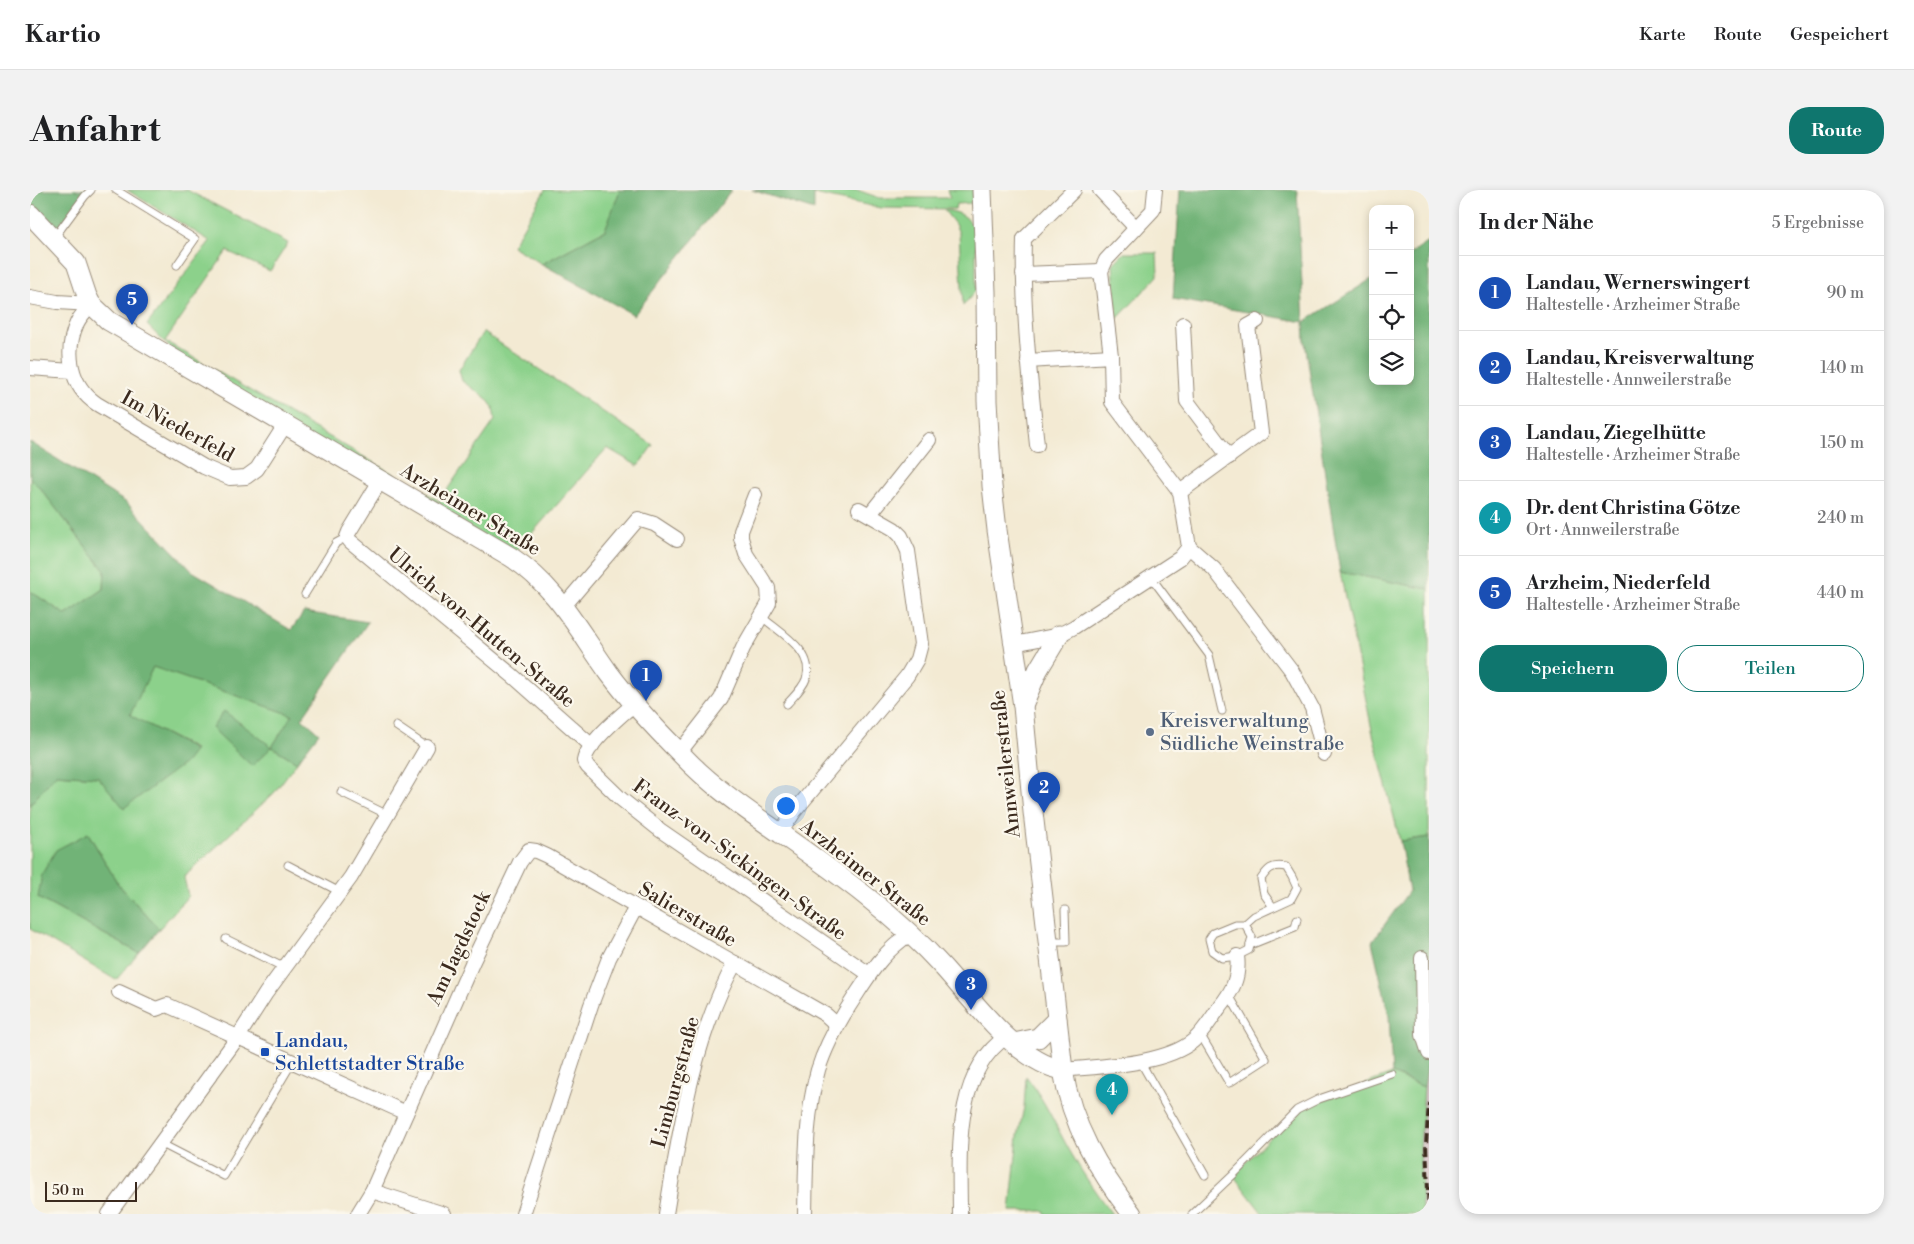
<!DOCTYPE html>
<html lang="de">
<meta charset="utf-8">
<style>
:root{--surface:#fff;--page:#f2f2f2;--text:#202124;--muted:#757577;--line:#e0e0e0;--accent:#0f766e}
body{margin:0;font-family:"Libre Bodoni",serif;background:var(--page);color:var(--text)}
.controls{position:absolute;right:15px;top:15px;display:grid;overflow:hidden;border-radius:10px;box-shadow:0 2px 8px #0003}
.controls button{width:45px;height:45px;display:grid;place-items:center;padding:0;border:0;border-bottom:1px solid var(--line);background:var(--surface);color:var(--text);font:25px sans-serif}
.scale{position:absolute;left:15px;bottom:12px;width:92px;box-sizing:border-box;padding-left:5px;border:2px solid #3b2a1e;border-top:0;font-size:14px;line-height:18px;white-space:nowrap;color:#3b2a1e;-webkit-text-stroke:4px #fbf7ec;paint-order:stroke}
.you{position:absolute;left:755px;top:615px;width:18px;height:18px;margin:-12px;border:4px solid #fff;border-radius:50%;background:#1a73e8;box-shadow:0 0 0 8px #1a73e833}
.badge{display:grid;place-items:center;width:32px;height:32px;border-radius:50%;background:var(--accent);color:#fff;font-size:16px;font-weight:700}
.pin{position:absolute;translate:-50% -41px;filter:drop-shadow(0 1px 2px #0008)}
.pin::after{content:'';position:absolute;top:26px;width:18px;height:15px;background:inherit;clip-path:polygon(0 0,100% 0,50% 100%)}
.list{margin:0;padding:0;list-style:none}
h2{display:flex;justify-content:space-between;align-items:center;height:65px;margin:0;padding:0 20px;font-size:21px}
h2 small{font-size:16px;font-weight:400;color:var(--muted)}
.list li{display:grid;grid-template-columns:32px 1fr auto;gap:15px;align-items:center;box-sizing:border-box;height:75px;padding:0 20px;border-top:1px solid var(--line)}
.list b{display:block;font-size:19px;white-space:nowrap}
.list p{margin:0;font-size:16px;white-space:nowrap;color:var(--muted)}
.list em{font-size:16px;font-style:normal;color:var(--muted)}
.actions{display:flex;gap:10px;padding:15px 20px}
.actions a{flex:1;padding:11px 0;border:1px solid var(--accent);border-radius:20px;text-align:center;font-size:18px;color:var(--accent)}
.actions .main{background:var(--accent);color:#fff}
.icon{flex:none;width:28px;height:28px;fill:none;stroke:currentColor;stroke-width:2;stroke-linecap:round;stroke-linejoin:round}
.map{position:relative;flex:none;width:1399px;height:1024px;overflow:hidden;border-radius:20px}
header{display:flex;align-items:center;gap:30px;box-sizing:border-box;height:70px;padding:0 25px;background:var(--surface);border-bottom:1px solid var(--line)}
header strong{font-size:24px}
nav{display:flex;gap:28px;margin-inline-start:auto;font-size:18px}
.intro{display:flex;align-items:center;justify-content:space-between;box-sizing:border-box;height:120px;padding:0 30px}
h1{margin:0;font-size:35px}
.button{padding:12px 22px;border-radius:20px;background:var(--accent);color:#fff;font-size:18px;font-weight:700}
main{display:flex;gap:30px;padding:0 30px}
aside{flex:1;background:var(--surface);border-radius:20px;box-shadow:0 2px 8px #0003}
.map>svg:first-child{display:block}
.industrial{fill:#d2bec4}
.green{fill:#8cd18b;stroke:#647e54}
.forest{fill:#71b377;stroke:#566e4a}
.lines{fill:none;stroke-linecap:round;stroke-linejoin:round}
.lane-casing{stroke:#978a78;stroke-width:9}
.street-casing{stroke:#978a78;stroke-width:16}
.secondary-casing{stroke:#978a78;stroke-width:21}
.lane{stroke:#fff;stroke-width:7}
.street{stroke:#fff;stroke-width:14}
.secondary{stroke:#fff;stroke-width:19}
.rail{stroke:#3b2a1e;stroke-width:4;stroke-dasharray:8 4;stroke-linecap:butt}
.service-dot{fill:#5c6f8a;stroke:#fbf7ec;stroke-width:2}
.transit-dot{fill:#1a4fb4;stroke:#fbf7ec;stroke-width:2}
.labels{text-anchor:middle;stroke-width:4.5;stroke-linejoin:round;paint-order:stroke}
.street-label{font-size:20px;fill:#3b2a1e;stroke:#fbf7ec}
.service-label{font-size:20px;fill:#4e5e75;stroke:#fbf7ec;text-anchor:start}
.transit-label{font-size:20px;fill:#164399;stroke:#fbf7ec;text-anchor:start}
</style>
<header>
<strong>Kartio</strong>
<nav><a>Karte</a><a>Route</a><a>Gespeichert</a></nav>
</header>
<div class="intro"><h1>Anfahrt</h1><a class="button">Route</a></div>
<main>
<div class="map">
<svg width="1399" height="1024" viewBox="0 0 1399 1024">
<rect width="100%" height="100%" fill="#fbf7ec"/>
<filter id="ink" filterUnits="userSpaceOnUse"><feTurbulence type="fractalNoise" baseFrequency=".02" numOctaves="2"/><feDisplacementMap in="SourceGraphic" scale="10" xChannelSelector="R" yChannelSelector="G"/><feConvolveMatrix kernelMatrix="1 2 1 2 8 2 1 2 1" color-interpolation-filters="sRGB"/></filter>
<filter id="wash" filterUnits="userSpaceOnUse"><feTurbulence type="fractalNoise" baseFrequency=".0096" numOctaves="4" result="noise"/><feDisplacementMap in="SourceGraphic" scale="20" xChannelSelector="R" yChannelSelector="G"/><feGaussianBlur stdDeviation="1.12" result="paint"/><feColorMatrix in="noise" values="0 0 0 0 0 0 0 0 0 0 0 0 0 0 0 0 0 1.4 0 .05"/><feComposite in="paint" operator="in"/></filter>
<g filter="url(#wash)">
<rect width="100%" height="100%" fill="#f3ead3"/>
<polygon class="industrial" points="1398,871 1399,874 1399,1024 1392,1024 1390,957 1394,897"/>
<g class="green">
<polygon points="97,0 157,0 258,53 240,81 197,61 135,151 408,310 406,316 465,230 463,217 456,208 432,191 429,180 453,142 623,255 608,276 577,258 481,367 164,181 117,135 180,51"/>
<polygon points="515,0 590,0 590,4 575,40 512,74 482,56"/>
<polygon points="784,0 827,0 850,8 920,8 917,0 943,0 943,13 926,14 925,19 851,18 784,4"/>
<path d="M914,20C930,22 939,26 946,42V100L933,116L929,43L925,34Z"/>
<polygon points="1094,63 1127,63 1128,86 1087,129 1083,74"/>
<polygon points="0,288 10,298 75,381 74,399 36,425 0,401"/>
<polygon points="1310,382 1399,399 1399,647 1370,651 1342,540"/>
<polygon points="123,477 263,525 242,557 267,572 244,603 154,687 158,706 129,739 88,694 58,643 8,708 109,763 86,790 0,739 0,615 25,584 68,587 165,559 99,525"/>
<polygon points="1362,884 1394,897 1390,957 1392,1024 1233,1024 1203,985 1267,920"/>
<path d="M996,886C1015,910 1026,937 1041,963C1053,984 1067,1005 1082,1024H1015V1021H980L988,946L994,917Z"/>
</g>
<g class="forest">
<polygon points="0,0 57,0 26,44 0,17"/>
<polygon points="590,0 702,0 604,125 512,74 575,40"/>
<polygon points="722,0 784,0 784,20"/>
<polygon points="1150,0 1267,0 1274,132 1343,88 1343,191 1380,191 1380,64 1399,52 1399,399 1310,382 1275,152 1274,132 1143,109"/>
<polygon points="0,252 97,313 162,381 261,440 274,422 338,432 272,528 289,543 267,572 242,557 222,576 182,538 194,521 242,557 262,525 123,477 100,525 165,560 155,573 94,618 68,587 26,584 0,615 0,401 36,425 74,399 75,381 10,298 0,288"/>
<polygon points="58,643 88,694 129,739 109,763 8,708 12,684 26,660"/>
<polygon points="1399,647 1399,835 1396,857 1398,871 1394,897 1362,884 1359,825 1342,752 1379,701 1370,651"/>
</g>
</g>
<g filter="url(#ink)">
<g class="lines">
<g class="lane-casing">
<g id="lane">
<polyline points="86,0 165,49 147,75"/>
<polyline points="24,48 55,6 61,0"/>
<polyline points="1121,387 1179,465 1192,521"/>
<polyline points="275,404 306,353 317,347"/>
<path d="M732,427C749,442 786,462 776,489C773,498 763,507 757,514"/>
<polyline points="366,536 397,557"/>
<polyline points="311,602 358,625"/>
<polyline points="258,675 310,702"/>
<polygon points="1205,734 1215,734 1222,747 1219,760 1207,766 1192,768 1182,761 1179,749 1183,743"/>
<path d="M1215,734L1224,726L1261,709L1267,698L1262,687L1256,677C1242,674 1238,679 1231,689L1234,704L1243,717"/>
<polyline points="196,749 255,778"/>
<polyline points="1019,752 1036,752 1035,720"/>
<polyline points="1220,755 1265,737 1267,729"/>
<polyline points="1170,844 1199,893 1236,869 1199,805"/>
<polyline points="1110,871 1175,985"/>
<polyline points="130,953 194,986 263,871"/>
<polyline points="1162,1024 1203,985 1267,920 1289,909 1362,884"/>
</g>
</g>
<g class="street-casing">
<g id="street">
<polyline points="1070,0 1106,38"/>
<polyline points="993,84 1071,81"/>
<polyline points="0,107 27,112 61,114"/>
<path d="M61,114C57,120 50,126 47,133C34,162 40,196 67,214L174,277L200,288L216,287L227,279L255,235"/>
<polyline points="1153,134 1157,211 1199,267"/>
<polyline points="1081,166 1071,81 1076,70 1123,20 1125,0"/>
<polyline points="998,171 1081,166 1082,212 1150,302 1159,357"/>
<polyline points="0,178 42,181"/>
<path d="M1007,255C1000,187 992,118 994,49L1044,0"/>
<polyline points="350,291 319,342 317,347 320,351 483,486 562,556"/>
<polyline points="1150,302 1231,243 1218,136 1227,131"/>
<polyline points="840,324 899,250"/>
<polyline points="534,416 608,329 624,334 647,349"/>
<polyline points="984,454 1029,445 1044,437 1150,368 1159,357 1184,379 1262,481 1282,518 1294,564"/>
<path d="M604,514C590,526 557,553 554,571L558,577L591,609L630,640L839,784"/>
<polyline points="649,563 691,509 713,458 739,413 738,398 716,364 711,348 711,341 725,305"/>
<polyline points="750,643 764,622 877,486 887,469 891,454 878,361 871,346 864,339 829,319"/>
<polyline points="1392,768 1393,845 1399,863"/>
<polyline points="89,802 126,819 137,815 376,923"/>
<path d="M1033,880C1070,876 1134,875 1163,851C1173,843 1181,829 1189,818C1202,802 1210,787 1207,766"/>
<polyline points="342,1001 414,1024"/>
<polyline points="79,1024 208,847 236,803 321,687 397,557"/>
<polyline points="328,1024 342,1001 443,771 490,672 499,660 506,661 517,666 796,825 807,835"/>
<polyline points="493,1024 561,815 579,768 606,717"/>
<path d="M636,1024C650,939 663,849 705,773"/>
<path d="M775,1024C776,977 775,926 788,880C797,851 812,826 828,802C845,776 855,761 881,743"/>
<path d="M930,1024C930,964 922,885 977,846"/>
</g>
</g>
<g class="secondary-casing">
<g id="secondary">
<path d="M952,0L956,102L957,211L962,296L967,340L993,516L1003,622L1033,880C1041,934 1069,981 1102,1024"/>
<path d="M0,24L46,73L57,106L61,114L79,131L481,367C527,397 548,440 579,483C600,511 625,538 650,563C680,595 715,619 751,644C808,684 866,725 913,777C943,810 988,873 1033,880"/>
<polyline points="993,515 1008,480 1029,445"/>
<polyline points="984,853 1008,848 1027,829"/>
</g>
</g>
<use href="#lane" class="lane"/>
<use href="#street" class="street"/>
<use href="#secondary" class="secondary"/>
<polyline class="rail" points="1399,1024 1396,954 1399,913"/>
</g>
</g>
<circle class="service-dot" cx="1120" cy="542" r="5"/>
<rect class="transit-dot" x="230" y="857" width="10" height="10" rx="2.5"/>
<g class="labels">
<g class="street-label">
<text transform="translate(148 236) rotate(29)" y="7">Im Niederfeld</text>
<text transform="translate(441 319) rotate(31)" y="7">Arzheimer Straße</text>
<text transform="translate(452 437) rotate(40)" y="7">Ulrich-von-Hutten-Straße</text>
<text transform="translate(975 574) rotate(-96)" y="7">Annweilerstraße</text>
<text transform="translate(710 669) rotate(36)" y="7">Franz-von-Sickingen-Straße</text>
<text transform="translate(836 682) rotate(38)" y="7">Arzheimer Straße</text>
<text transform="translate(658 724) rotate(30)" y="7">Salierstraße</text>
<text transform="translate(428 758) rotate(-65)" y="7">Am Jagdstock</text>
<text transform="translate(645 892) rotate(-75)" y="7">Limburgstraße</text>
</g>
<g class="service-label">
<text x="1130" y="537">Kreisverwaltung<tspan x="1130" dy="23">Südliche Weinstraße</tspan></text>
</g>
<g class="transit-label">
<text x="245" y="857">Landau,<tspan x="245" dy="23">Schlettstadter Straße</tspan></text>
</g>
</g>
</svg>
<div class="controls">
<button>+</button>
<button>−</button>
<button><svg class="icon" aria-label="locate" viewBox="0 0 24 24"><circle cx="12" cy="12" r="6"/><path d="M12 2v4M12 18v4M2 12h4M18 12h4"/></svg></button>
<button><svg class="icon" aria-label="layers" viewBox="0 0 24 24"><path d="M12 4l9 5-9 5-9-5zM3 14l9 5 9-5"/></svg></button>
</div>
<div class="scale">50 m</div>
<div class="you"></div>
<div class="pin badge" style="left:616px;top:511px;background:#1a4fb4">1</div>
<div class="pin badge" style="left:1014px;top:623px;background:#1a4fb4">2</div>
<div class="pin badge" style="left:941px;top:820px;background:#1a4fb4">3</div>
<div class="pin badge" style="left:1082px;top:925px;background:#0f9aa8">4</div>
<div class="pin badge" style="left:102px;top:135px;background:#1a4fb4">5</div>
</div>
<aside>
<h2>In der Nähe<small>5 Ergebnisse</small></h2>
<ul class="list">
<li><span class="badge" style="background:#1a4fb4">1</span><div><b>Landau, Wernerswingert</b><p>Haltestelle · Arzheimer Straße</p></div><em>90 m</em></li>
<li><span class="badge" style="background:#1a4fb4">2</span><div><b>Landau, Kreisverwaltung</b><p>Haltestelle · Annweilerstraße</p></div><em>140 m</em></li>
<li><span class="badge" style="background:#1a4fb4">3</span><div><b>Landau, Ziegelhütte</b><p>Haltestelle · Arzheimer Straße</p></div><em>150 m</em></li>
<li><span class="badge" style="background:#0f9aa8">4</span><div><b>Dr. dent Christina Götze</b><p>Ort · Annweilerstraße</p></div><em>240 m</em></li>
<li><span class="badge" style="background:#1a4fb4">5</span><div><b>Arzheim, Niederfeld</b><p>Haltestelle · Arzheimer Straße</p></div><em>440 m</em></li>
</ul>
<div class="actions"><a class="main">Speichern</a><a>Teilen</a></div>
</aside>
</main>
